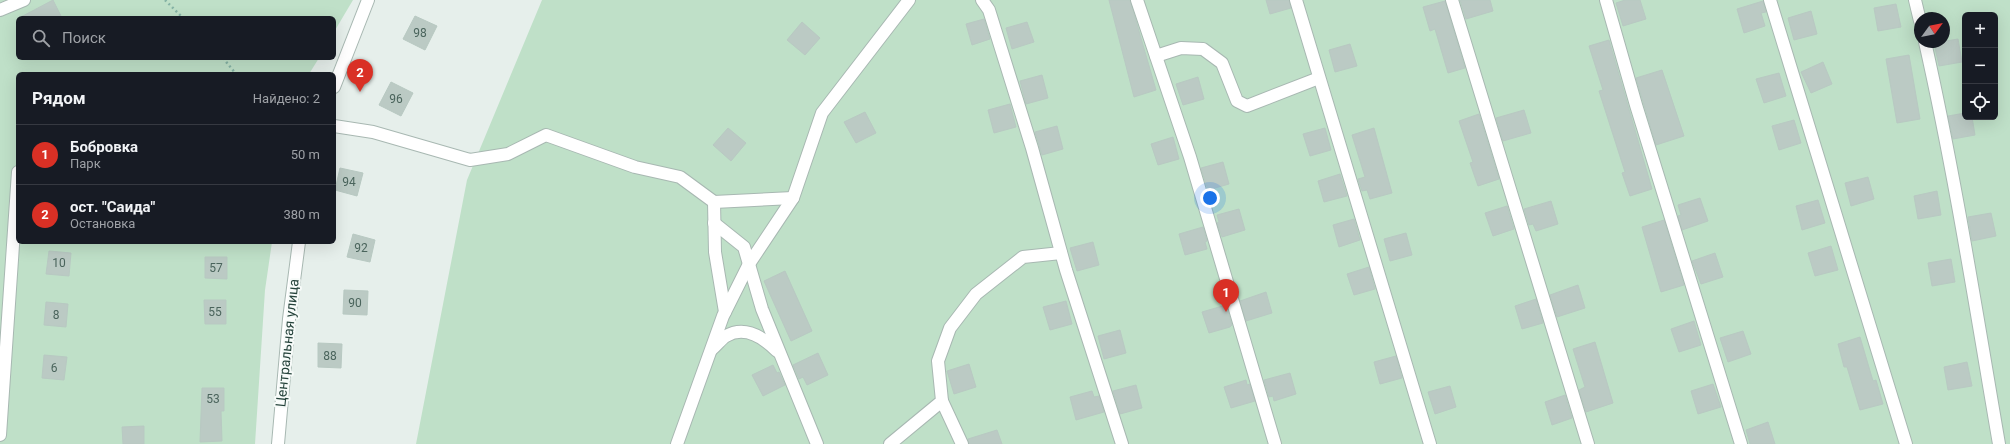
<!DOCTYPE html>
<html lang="ru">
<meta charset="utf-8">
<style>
:root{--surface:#171b24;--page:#242831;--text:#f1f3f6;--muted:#9ea1a6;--line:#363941;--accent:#d93025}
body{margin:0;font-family:Roboto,sans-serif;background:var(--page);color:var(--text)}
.controls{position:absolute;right:12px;top:12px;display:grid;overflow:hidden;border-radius:6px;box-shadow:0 4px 16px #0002}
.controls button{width:36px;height:36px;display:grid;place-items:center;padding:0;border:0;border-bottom:1px solid var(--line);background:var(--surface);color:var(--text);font:20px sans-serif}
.compass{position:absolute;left:1914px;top:12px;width:36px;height:36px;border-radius:50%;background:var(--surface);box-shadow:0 4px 16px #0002;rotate:57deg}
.you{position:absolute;left:1210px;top:198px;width:14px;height:14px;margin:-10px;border:3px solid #fff;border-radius:50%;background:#1a73e8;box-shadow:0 0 0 6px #1a73e833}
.badge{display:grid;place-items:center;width:26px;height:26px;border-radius:50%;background:var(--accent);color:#fff;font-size:13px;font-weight:700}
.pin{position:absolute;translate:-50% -33px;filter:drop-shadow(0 1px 2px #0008)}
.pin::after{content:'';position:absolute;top:21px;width:14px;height:12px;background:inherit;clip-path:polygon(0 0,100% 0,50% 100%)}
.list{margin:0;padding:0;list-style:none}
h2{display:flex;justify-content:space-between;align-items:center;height:52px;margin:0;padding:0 16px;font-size:17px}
h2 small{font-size:13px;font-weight:400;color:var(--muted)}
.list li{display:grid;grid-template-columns:26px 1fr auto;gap:12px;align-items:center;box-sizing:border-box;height:60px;padding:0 16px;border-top:1px solid var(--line)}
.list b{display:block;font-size:15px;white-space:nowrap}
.list p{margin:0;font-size:13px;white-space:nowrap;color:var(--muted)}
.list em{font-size:13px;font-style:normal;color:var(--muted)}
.icon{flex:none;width:22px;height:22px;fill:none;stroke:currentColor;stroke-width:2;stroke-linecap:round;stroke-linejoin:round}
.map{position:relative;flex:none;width:2010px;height:444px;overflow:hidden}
.search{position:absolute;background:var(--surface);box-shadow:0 4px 16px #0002;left:16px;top:16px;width:320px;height:44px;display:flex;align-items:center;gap:10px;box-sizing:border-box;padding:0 14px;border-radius:6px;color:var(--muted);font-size:15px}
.panel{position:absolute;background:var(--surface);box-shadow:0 4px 16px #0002;left:16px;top:72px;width:320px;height:172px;border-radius:6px}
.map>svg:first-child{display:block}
.green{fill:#bfe0c8;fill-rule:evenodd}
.building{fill:#bbcac4;stroke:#b8c9c2}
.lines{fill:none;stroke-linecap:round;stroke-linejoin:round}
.minor-casing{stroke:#a8b8b2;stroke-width:14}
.path{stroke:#86b3a5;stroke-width:2.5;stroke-dasharray:2 3;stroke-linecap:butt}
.minor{stroke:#fff;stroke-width:12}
.labels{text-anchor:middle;stroke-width:4;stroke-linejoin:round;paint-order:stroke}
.number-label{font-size:12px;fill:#4a645c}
.street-label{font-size:14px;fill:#24423a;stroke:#f7fbf9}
</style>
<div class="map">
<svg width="2010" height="444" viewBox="0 0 2010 444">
<rect width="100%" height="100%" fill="#e6efeb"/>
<g class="green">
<polygon points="0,0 353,0 334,32 334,18 18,18 18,58 319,58 309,74 18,74 18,242 272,242 265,290 255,444 0,444"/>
<path d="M542,0H2010V444H416L467,180ZM1965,15H1995V117H1965ZM1920,18H1944V42H1920Z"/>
</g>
<g class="building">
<polygon points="53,0 62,18 19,18"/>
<polygon points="1109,0 1130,0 1156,90 1134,97"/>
<polygon points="1266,0 1289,0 1291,8 1270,14"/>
<polygon points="1460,0 1490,0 1493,11 1466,19"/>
<polygon points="1625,0 1640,0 1646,19 1623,26 1616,3"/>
<polygon points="1445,1 1465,68 1448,73 1435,29 1430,31 1423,7"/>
<polygon points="1763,1 1766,12 1761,13 1765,26 1744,33 1737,9"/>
<polygon points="1896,4 1901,27 1878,31 1874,8"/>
<polygon points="1811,11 1817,34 1794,40 1788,18"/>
<polygon points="415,16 437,26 425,50 403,39"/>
<polygon points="984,19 990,39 972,45 966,24"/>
<polygon points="802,22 820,38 805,55 787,40"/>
<polygon points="1027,22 1034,42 1012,49 1006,28"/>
<polygon points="1958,39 1962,62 1939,66 1934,43"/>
<polygon points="1609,40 1652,189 1630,196 1622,173 1625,172 1599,91 1603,90 1589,46"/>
<polygon points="1350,44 1357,66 1335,72 1329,50"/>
<polygon points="1909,55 1920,119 1897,123 1886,59"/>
<polygon points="1823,62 1832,84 1811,93 1801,72"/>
<polygon points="1662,70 1684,136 1656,145 1636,78"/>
<polygon points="1779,73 1786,96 1764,103 1756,79"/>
<polygon points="1042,75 1048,98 1026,104 1020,81"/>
<polygon points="1198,77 1204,99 1183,105 1176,84"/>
<polygon points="391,82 413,93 401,116 379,105"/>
<polygon points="1010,104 1016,127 994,133 988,110"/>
<polygon points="1524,110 1531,133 1503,141 1496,118"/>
<polygon points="865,112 876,133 856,143 844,122"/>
<polygon points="1965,113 1965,117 1972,117 1975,135 1953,139 1948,116"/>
<polygon points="1479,114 1499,179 1478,186 1470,163 1473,162 1459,121"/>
<polygon points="1794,120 1801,143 1779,150 1772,126"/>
<polygon points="1057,126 1063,149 1042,155 1035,132"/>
<polygon points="728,128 746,143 731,161 713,145"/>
<polygon points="1325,128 1331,150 1310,156 1303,134"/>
<polygon points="1374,128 1392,193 1370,199 1367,190 1362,191 1358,179 1365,177 1352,135"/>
<polygon points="1173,137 1179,159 1158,165 1151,144"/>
<polygon points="1223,162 1229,184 1208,190 1201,168"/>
<polygon points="340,168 363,173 357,196 335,190"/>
<polygon points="1340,174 1347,196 1324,202 1318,181"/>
<polygon points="1868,177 1874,199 1851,206 1845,183"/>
<polygon points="1937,191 1941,215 1918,219 1914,196"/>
<polygon points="1700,198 1708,221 1682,230 1678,216 1681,215 1678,205"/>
<polygon points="1818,200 1825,223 1802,230 1796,206"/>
<polygon points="1551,201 1558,224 1536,231 1533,224 1529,225 1524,209"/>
<polygon points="1507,206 1514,229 1493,236 1485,213"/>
<polygon points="1239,209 1245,230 1222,237 1217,223 1219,222 1217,215"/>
<polygon points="1991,213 1996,236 1972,241 1968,217"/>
<polygon points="1354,219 1360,240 1339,247 1333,225"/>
<polygon points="1664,220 1684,285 1661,292 1642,227"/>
<polygon points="1203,227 1207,241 1205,242 1207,249 1185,255 1179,234"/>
<polygon points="1406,233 1412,255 1390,261 1384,239"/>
<polygon points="353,234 375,240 370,262 347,257"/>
<polygon points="1093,242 1099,265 1077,271 1070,248"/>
<polygon points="1831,246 1838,270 1815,276 1808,253"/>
<polygon points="49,251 71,253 69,276 46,274"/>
<polygon points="1715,253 1723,277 1701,284 1692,261"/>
<polygon points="205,257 227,257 227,279 205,278"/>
<polygon points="1951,259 1955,282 1932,286 1928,263"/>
<polygon points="1369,267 1375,289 1354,295 1347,274"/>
<polygon points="785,271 812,331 791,341 764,281"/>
<polygon points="1578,285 1585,308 1557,317 1550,295"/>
<polygon points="344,290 368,291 367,315 343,314"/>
<polygon points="1266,292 1272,313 1246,321 1240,301"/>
<polygon points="1536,299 1543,323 1522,329 1515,306"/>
<polygon points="204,300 226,300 226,324 205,324"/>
<polygon points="1066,301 1072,324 1050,330 1043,307"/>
<polygon points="46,302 68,304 66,327 44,325"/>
<polygon points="1226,305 1232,325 1230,327 1209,333 1202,312"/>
<polygon points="1694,321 1701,345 1679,352 1671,329"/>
<polygon points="1120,330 1126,353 1104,359 1098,336"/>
<polygon points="1743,331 1751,354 1728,362 1720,338"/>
<polygon points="1860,337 1873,381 1876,380 1883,404 1860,410 1847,367 1844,367 1838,344"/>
<polygon points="1595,342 1613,403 1586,412 1579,390 1585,387 1573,349"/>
<polygon points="318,343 342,344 341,368 318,367"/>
<polygon points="818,353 828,375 807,385 803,377 799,379 793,365"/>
<polygon points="44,355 67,357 64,380 42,378"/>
<polygon points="1396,356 1402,378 1380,384 1374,362"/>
<polygon points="1967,362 1972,386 1948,390 1944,367"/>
<polygon points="969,364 976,387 954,394 947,371"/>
<polygon points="773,365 777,373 779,372 785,385 763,396 752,375"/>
<polygon points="1290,373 1296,394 1274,401 1273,396 1269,397 1264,380"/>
<polygon points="1246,380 1247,385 1250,384 1255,401 1231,408 1224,387"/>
<polygon points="1713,384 1721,407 1698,414 1691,391"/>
<polygon points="1136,385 1142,408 1120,414 1113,391"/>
<polygon points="1450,386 1456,407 1435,414 1428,392"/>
<polygon points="202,388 224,388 224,411 221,411 222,441 200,442"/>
<polygon points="1092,391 1094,397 1099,396 1104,412 1076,420 1070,397"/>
<polygon points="1565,395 1572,418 1552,425 1545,402"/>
<polygon points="1768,422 1775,444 1750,444 1746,430"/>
<polygon points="144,426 144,444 123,444 122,427"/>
<polygon points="997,430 1002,444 969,444 968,439"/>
</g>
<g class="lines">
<g class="minor-casing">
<g id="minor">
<polyline points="982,0 989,10 1032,148 1066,270 1122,444"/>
<polyline points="1137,0 1190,157 1275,444"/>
<polyline points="1296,0 1430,444"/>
<polyline points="1452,0 1588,444"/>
<polyline points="1606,0 1636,105 1741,444"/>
<polyline points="1770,0 1906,444"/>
<polyline points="1915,0 1920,21"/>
<polyline points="0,10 24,0"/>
<path d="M1925,42C1955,175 1976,310 1999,444"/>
<polyline points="1156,56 1181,48 1203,49 1222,63 1237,101 1247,106 1319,78"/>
<polyline points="334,87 368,0"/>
<polyline points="334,126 373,132 470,160 508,154 546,135 635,167 680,177 714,202 793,198"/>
<polyline points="714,202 715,252 725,312"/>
<polyline points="714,223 744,247 762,309 817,444"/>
<path d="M712,349C717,345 721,339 726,336C745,325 763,337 777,351"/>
<polyline points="942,401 962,444"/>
<polyline points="0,435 18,172"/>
<polyline points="278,444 289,319 299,242"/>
<polyline points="677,444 723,316 749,264 793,198 822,113 909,0"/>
<polyline points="890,444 942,401 938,361 950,328 976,294 1023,257 1061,253"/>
</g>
</g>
<g class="path">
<polyline points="165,0 183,18"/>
<polyline points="223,58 236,74"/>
</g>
<use href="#minor" class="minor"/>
</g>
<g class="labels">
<g class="number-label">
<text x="420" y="37">98</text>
<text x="396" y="103">96</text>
<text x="349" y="186">94</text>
<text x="361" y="252">92</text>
<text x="59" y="267">10</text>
<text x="216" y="272">57</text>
<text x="355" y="307">90</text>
<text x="215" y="316">55</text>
<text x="56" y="319">8</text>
<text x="330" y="360">88</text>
<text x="54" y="372">6</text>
<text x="213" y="403">53</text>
</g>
<g class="street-label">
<text transform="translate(287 343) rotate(-84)" y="5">Центральная улица</text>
</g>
</g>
</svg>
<div class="controls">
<button>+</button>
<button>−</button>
<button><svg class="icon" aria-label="locate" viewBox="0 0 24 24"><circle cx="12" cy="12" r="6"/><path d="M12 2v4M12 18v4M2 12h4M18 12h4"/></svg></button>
</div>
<svg class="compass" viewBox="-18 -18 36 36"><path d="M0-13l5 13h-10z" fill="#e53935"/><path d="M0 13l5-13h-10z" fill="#9ea1a6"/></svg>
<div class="you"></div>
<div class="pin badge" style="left:1226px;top:312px">1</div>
<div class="pin badge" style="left:360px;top:92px">2</div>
<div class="search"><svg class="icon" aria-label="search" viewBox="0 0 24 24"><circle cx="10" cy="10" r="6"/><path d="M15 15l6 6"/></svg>Поиск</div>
<section class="panel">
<h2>Рядом<small>Найдено: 2</small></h2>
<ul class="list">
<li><span class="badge">1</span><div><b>Бобровка</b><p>Парк</p></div><em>50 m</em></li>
<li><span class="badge">2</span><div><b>ост. &quot;Саида&quot;</b><p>Остановка</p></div><em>380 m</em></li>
</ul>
</section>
</div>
